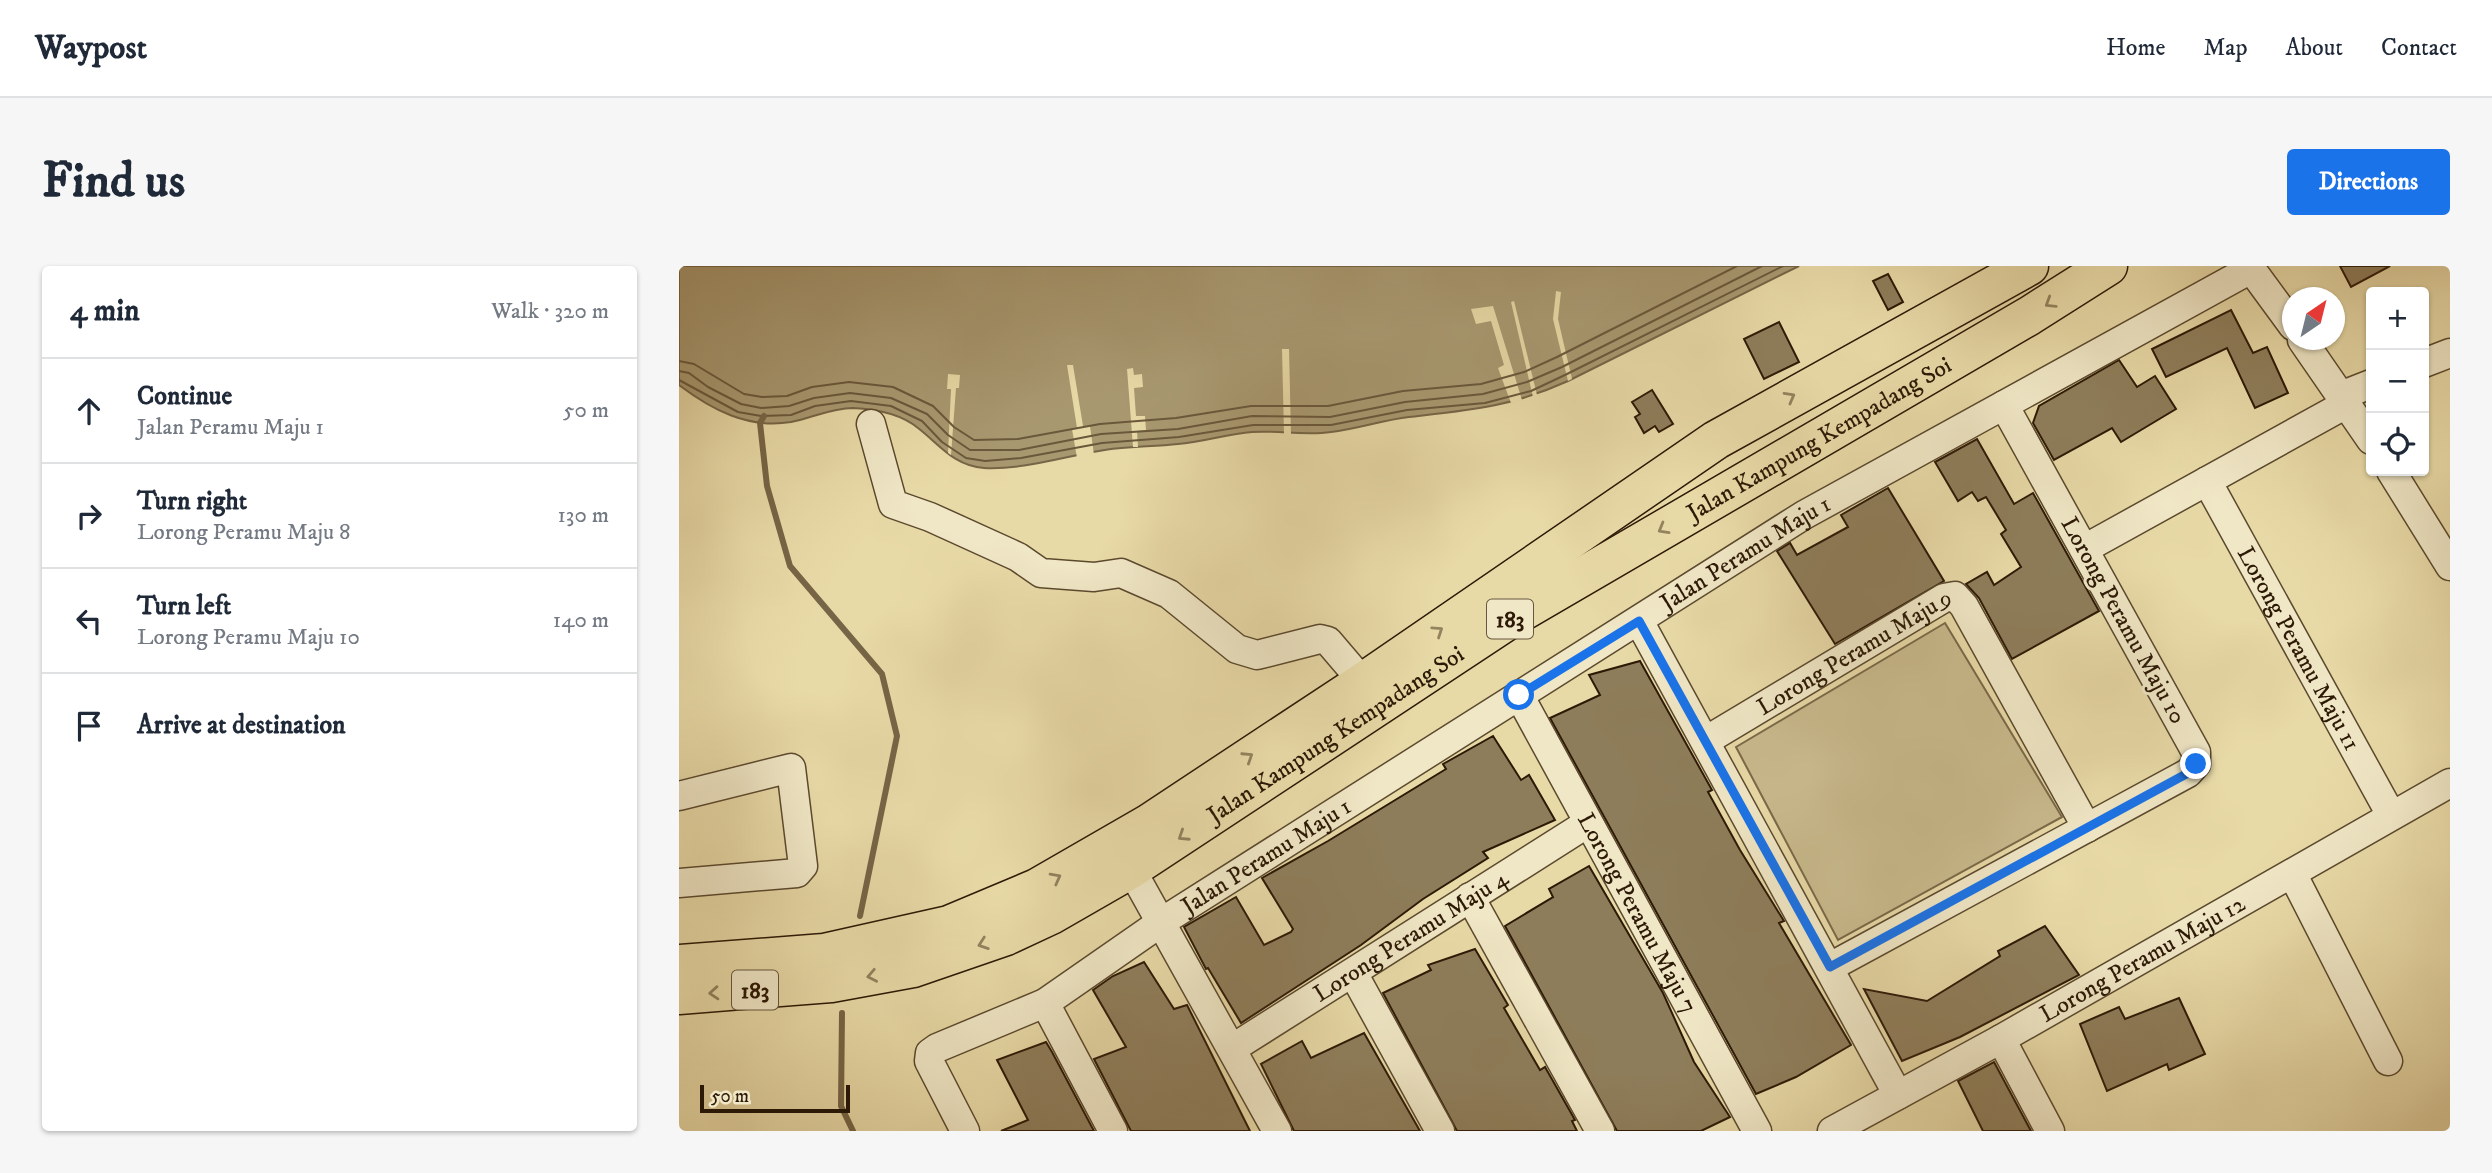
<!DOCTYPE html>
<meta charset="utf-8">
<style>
:root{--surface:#fff;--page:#f6f6f7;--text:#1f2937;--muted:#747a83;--line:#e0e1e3;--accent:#1a73e8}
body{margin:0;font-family:"IM FELL DW Pica",serif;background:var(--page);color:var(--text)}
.controls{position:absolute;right:21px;top:21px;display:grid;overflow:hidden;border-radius:7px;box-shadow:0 2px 5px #0004}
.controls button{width:63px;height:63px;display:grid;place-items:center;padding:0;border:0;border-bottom:2px solid var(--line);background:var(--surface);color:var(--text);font:35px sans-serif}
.compass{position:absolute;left:1603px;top:21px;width:63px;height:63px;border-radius:50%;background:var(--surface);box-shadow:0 2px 5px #0004;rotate:35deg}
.scale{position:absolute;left:21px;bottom:18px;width:150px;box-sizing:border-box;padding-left:7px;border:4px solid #2c1906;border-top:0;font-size:19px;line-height:24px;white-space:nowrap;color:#2c1906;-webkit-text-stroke:5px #f0e7c6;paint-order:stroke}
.stop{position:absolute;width:21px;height:21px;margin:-16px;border:5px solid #1a73e8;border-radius:50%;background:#fff}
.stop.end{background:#1a73e8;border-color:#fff;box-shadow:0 2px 7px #0008}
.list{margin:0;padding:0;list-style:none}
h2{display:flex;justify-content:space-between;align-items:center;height:91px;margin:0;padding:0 28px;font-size:30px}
h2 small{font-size:23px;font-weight:400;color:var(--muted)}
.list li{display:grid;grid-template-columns:46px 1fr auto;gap:21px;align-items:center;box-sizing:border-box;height:105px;padding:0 28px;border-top:2px solid var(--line)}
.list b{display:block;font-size:26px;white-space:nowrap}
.list p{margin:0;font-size:23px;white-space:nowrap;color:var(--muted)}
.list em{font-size:23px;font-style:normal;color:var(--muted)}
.icon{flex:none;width:38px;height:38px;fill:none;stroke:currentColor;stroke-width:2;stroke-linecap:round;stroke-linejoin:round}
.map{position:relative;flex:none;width:1771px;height:865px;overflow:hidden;border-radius:7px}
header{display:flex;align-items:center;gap:42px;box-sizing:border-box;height:98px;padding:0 35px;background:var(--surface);border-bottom:2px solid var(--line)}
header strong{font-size:33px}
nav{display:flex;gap:38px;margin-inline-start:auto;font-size:24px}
.intro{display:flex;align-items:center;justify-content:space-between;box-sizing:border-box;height:168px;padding:0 42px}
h1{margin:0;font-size:49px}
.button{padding:18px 32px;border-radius:7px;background:var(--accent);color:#fff;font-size:24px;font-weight:700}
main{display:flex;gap:42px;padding:0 42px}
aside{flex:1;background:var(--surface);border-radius:7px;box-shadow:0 2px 5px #0004}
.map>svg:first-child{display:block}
.green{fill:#c8b98c;stroke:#7a6949;stroke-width:2}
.water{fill:#a89870;stroke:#766546;stroke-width:2}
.pier{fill:#e8daa7}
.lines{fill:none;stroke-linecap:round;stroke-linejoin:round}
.shore{stroke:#6a583b;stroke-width:2}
.stream{stroke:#766546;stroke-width:6}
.building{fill:#8e7d5a;stroke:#2c1906;stroke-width:2}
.minor-casing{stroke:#5b492e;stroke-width:31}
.highway-casing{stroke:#2c1906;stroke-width:41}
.minor{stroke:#f0e7c6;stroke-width:28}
.highway{stroke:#e8daa7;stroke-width:38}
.oneway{stroke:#93835f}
.route{stroke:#1a73e8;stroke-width:9}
.labels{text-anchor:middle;stroke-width:6;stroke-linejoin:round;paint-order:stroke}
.shield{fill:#f0e7c6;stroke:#675740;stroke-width:2}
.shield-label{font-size:23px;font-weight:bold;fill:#2c1906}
.street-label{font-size:24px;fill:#2c1906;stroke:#f0e7c6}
</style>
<header>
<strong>Waypost</strong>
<nav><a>Home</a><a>Map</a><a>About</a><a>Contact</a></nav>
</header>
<div class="intro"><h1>Find us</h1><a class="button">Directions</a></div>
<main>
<aside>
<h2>4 min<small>Walk · 320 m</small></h2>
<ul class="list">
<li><svg class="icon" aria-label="ahead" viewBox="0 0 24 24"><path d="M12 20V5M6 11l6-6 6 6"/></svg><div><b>Continue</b><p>Jalan Peramu Maju 1</p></div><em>50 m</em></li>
<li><svg class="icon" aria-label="right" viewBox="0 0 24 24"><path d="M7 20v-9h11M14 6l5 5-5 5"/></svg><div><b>Turn right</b><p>Lorong Peramu Maju 8</p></div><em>130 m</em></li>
<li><svg class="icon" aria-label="left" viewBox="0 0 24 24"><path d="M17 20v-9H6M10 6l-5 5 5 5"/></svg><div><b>Turn left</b><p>Lorong Peramu Maju 10</p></div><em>140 m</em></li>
<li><svg class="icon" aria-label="arrive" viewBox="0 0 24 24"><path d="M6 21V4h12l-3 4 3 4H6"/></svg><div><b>Arrive at destination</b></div></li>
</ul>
</aside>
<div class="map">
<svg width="1771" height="865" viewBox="0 0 1771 865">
<rect width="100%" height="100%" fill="#e8daa7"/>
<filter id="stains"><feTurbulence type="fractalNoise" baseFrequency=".00286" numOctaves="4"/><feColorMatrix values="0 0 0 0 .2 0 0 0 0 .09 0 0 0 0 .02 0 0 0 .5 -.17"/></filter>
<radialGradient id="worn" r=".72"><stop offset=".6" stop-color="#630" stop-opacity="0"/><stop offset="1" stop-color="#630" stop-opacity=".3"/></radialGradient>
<polygon class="green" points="1266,357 1383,551 1159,674 1057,481"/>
<path class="water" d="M0,0H1120L889,115C832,141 791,144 730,151C704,154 678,163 652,166C626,170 599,164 573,166C548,168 524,176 499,178C473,181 446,180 420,185C383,191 343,204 305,202C275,200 261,179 239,162C222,148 196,143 174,142C152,142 133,152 112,156C69,163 33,144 0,119Z"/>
<g class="pier">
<polygon points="877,25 882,26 879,53 893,113 889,115 874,53"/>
<polygon points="835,35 858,129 854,131 832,36"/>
<polygon points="814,40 843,134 832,137 819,102 825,99 812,55 797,58 792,43"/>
<polygon points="603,83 610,83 612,168 605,168"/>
<polygon points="388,99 394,99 404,160 411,160 415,189 398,192 393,163 398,162"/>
<polygon points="454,102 455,109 463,108 464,121 455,122 457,150 466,150 467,164 458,165 459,181 454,181 448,103"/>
<polygon points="269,108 281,109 280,122 277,122 272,189 269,187 272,123 268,123"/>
</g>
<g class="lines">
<g class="shore">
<polyline points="0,95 15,98 65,128 83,131 108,130 133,121 170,116 214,121 254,140 275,161 295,174 339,173 421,158 497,152 572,140 649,140 724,125 802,118 845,106 878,91 1058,0"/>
<polyline points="0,105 10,107 29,121 62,138 82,142 110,140 135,132 171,127 212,132 248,148 269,169 291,184 340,184 422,168 499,163 573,150 651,151 726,136 804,128 848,116 883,101 1083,0"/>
<polyline points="0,114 59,146 82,150 112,149 136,140 172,135 212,140 243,155 263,176 287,192 306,195 342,192 423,177 500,171 574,159 652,159 728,144 806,137 852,125 886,109 1104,0"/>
</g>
<g class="stream">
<polyline points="85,150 81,157 88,220 111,300 203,408 218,470 181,650"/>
<polyline points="163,747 162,840 174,865"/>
</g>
</g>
<g class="building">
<polygon points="1661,0 1711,0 1672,21"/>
<polygon points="1209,8 1224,36 1209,44 1194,15"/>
<polygon points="1552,44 1574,87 1588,81 1609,127 1576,142 1548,82 1487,111 1473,83"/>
<polygon points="1100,56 1120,96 1085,113 1065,73"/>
<polygon points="1440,94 1458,121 1476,110 1497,143 1442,176 1433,162 1375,194 1354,157 1360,140"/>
<polygon points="973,124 994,158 980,166 976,160 965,167 956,151 961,148 953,136"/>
<polygon points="1298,173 1335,238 1354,227 1420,345 1333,393 1300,332 1287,318 1308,306 1315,319 1342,301 1322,268 1327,264 1307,231 1299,235 1293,226 1279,235 1256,196"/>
<polygon points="1209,222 1265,315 1156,378 1098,285 1111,277 1118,289 1169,261 1162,249"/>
<polygon points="961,395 1033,524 1029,526 1061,584 1105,655 1100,657 1172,779 1117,811 1077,828 871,452 921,429 910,409"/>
<polygon points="814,470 842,514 850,509 876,554 804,586 809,592 744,633 682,679 562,757 529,702 527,703 505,661 557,631 585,679 612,666 614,663 583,612 649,575 767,503 764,498"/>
<polygon points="910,600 984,727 1015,796 1051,851 1022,865 938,865 826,660 874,631 870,623"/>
<polygon points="1366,660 1400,709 1281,771 1223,795 1185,723 1248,735 1321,690 1319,685"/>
<polygon points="796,683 829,739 825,742 861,804 866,801 870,808 896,854 893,855 898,865 778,865 704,727 752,704 749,699"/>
<polygon points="465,696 495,743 508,739 571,865 452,865 415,793 447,781 414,724 434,710"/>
<polygon points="1500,732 1526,788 1490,804 1488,798 1428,825 1401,758 1440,741 1446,753"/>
<polygon points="685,767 741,865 615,865 582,798 623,775 632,792"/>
<polygon points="367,776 373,786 415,865 322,865 349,854 318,794"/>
<polygon points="1315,796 1352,865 1304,865 1279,815"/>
</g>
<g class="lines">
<g class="minor-casing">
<g id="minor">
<polyline points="1570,0 1614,60"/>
<polyline points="1623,74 1692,174"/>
<polyline points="1745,97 1771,87"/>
<polyline points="1664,129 1692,118"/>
<polyline points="192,158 214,238 251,251 339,291 362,307 415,311 442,307 490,328 558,383 578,389 641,373 649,375 684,416"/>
<polyline points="1712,205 1771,300"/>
<path id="s1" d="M1528,215L1712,549"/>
<polyline points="1407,282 1669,137"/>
<polyline points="960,355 1219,829"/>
<path id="s2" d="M840,429L1078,865"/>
<path id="s3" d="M1028,474L1265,332L1276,330L1285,340L1408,562"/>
<polyline points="0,530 112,502 124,600 118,607 0,617"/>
<polyline points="452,603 598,865"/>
<polyline points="1614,609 1709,795"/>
<polyline points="791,631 921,865"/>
<polyline points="1151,701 1509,507 1517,498 1517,486 1325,139"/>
<polyline points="674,707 761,865"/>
<polyline points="366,737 434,865"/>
<polyline points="1322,773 1371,865"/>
<path id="s4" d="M554,782L909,557"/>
<path id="s5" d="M286,865L250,795L251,787L258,782L366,737L484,655L1125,249L1572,3"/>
<path id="s6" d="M1153,865L1322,773L1771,517"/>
</g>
</g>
<g class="highway-casing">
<g id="highway">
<polyline points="0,698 145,687 270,659 358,622 469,558 684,416 1037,174 1350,0"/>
<path id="s7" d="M0,729L152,717L234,702L327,670L372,649L452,603L834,351L1350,50L1429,0"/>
</g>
</g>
<use href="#minor" class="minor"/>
<use href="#highway" class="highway"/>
</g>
<defs><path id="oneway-chevron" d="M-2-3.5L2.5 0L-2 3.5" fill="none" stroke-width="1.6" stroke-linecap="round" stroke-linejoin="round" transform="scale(1.75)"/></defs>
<g class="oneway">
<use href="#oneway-chevron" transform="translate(1371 37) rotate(148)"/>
<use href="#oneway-chevron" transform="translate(1111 131) rotate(-29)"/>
<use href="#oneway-chevron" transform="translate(984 263) rotate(150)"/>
<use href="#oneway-chevron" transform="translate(759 365) rotate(-34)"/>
<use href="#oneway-chevron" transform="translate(569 491) rotate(-33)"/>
<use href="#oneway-chevron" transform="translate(504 570) rotate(147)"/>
<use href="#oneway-chevron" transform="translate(377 612) rotate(-28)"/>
<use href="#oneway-chevron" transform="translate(304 678) rotate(161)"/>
<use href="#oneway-chevron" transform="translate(193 710) rotate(169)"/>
<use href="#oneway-chevron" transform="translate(35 727) rotate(176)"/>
</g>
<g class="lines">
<polyline class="route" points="840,429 960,355 1151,701 1509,507 1517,498"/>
</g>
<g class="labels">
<g class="shield">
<rect x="808" y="333.5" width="46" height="39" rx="5"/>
<rect x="53" y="704.5" width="46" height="39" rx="5"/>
</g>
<g class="shield-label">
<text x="831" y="361">183</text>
<text x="76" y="732">183</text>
</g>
<g class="street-label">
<text dy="8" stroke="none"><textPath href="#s7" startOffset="1288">Jalan Kampung Kempadang Soi</textPath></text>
<text dy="8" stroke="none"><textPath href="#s5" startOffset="1045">Jalan Peramu Maju 1</textPath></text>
<text transform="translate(1445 354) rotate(61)" y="8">Lorong Peramu Maju 10</text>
<text dy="8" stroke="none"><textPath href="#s1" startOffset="191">Lorong Peramu Maju 11</textPath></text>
<text dy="8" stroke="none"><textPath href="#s3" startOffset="172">Lorong Peramu Maju 9</textPath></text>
<text dy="8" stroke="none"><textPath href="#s7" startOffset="721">Jalan Kampung Kempadang Soi</textPath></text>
<text dy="8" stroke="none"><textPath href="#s5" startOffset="478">Jalan Peramu Maju 1</textPath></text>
<text dy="8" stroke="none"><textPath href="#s2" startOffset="248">Lorong Peramu Maju 7</textPath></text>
<text dy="8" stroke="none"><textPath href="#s4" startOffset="210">Lorong Peramu Maju 4</textPath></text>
<text dy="8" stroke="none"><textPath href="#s6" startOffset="355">Lorong Peramu Maju 12</textPath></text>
</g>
</g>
<rect width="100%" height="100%" filter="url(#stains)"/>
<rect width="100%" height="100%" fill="url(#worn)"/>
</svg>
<div class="controls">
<button>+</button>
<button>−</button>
<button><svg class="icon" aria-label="locate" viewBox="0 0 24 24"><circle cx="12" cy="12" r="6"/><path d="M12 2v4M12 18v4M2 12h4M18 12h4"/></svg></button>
</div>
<svg class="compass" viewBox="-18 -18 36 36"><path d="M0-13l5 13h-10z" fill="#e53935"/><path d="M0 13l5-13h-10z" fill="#747a83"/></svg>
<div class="scale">50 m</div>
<div class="stop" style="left:840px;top:429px"></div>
<div class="stop end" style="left:1517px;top:498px"></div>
</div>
</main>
